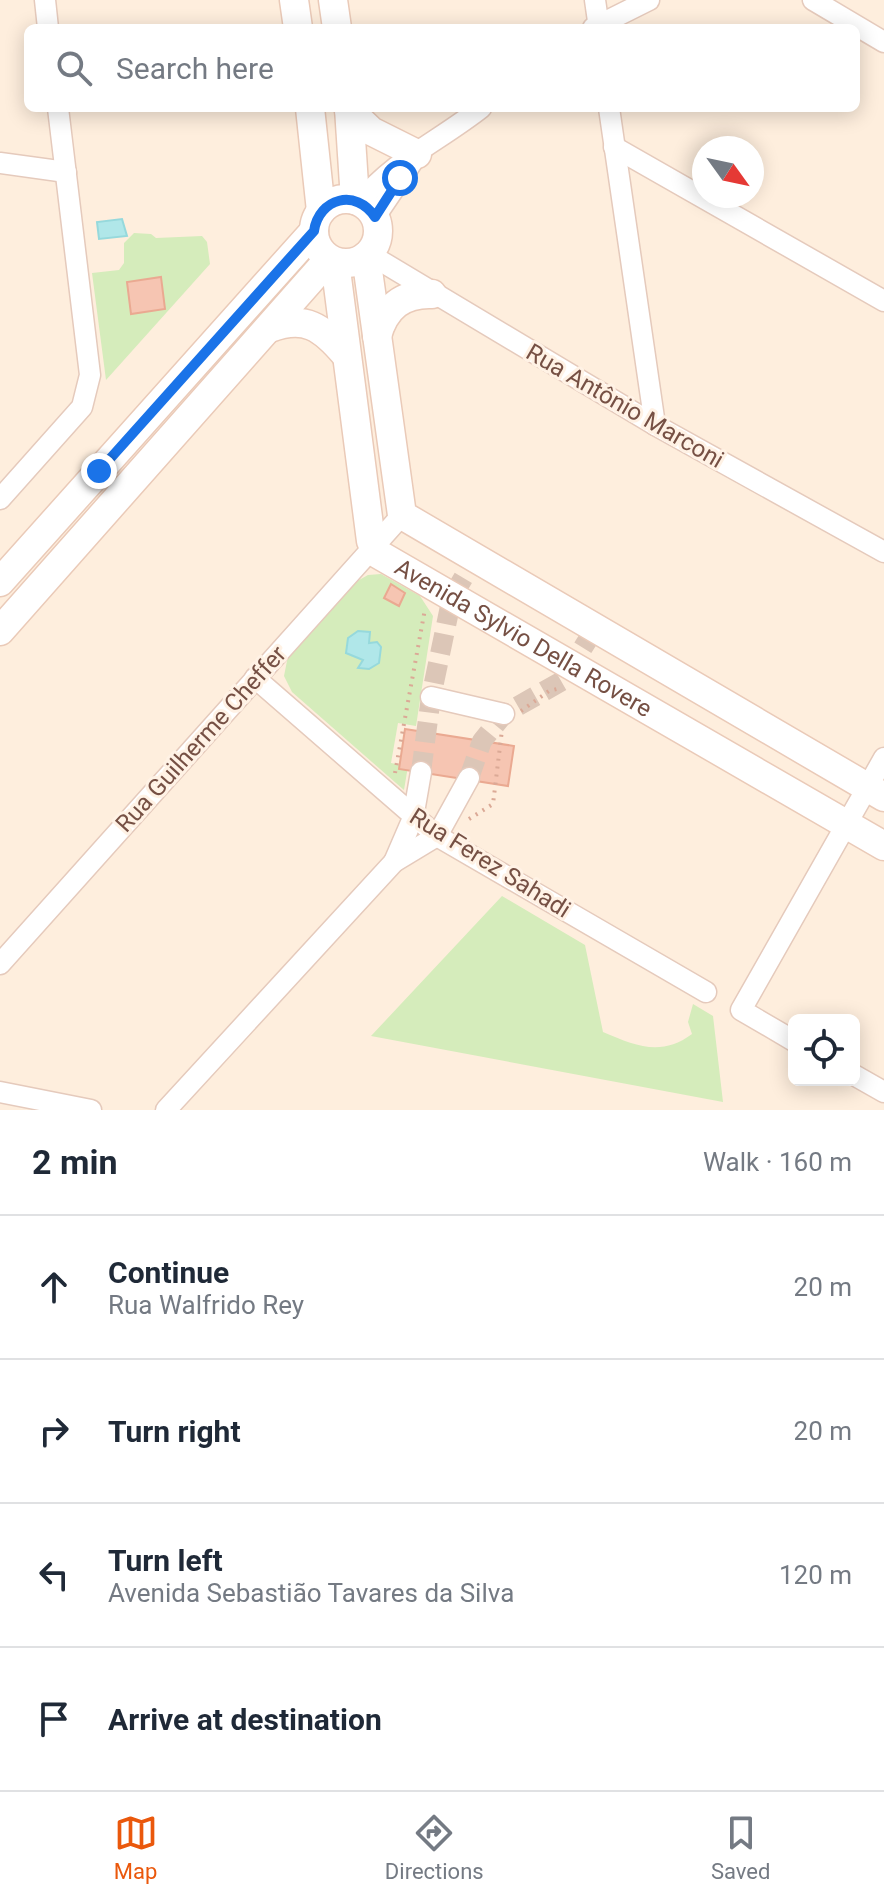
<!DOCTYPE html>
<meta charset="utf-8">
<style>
:root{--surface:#fff;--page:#f2f2f3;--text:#1f2937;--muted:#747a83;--line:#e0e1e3;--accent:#ea580c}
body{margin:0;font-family:Roboto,sans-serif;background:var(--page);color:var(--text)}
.controls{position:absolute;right:24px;bottom:24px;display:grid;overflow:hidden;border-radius:12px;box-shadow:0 4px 20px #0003}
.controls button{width:72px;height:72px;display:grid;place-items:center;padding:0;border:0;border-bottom:2px solid var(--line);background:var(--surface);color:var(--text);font:40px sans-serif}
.compass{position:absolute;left:692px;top:136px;width:72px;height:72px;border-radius:50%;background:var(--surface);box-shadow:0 4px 20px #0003;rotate:123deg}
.stop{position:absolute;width:24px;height:24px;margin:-18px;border:6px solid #1a73e8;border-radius:50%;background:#fff}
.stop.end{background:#1a73e8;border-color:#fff;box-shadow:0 2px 8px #0008}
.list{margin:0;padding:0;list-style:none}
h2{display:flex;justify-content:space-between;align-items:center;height:104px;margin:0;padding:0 32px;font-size:34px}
h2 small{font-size:26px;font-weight:400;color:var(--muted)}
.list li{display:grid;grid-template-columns:52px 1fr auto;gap:24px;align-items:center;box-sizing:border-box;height:144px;padding:0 32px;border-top:2px solid var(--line)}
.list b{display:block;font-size:30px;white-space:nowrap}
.list p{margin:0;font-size:26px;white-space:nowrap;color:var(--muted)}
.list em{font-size:26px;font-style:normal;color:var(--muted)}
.icon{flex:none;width:44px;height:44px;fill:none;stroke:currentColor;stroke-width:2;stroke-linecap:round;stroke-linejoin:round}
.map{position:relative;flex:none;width:884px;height:1110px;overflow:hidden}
.search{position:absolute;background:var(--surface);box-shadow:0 4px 20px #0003;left:24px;right:24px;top:24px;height:88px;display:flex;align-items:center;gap:20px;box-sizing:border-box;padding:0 28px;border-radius:12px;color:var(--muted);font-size:30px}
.sheet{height:680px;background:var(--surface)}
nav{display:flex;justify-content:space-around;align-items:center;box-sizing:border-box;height:112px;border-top:2px solid var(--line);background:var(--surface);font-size:22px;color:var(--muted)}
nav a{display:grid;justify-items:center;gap:4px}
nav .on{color:var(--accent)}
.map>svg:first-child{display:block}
.green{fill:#d5ecbb}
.water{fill:#b0e7e9;stroke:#96d9dc;stroke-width:2}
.building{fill:#f6c5b2;stroke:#eaa991;stroke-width:2}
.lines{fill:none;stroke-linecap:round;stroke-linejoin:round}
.street-tunnel{stroke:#dcc6b7;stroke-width:20;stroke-dasharray:20 10;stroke-linecap:butt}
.street-casing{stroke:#e5cabc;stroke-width:23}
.secondary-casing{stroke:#eacab8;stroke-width:31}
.path{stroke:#dba996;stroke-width:4;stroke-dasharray:2 6;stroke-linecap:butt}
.street{stroke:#fff;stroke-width:20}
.secondary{stroke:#fff;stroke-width:28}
.route{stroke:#1a73e8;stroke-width:10}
.labels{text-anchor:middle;stroke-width:6;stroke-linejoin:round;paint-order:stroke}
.street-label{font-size:24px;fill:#765044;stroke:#fff2e5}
</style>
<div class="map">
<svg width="884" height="1110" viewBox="0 0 884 1110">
<rect width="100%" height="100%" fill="#feeedd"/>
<g class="green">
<polygon points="134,233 151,234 156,238 202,236 207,242 210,264 106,380 92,273 119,270 124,263 124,243"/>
<polygon points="381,574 420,596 433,616 416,726 398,723 391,763 408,766 404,790 292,692 284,676 288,656 352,584 368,575"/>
<path d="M502,896L585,945L603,1032C636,1046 661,1057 692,1034L688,1022L693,1004L713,1016L723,1102L371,1036Z"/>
</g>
<g class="water">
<polygon points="122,219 127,236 99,239 97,222"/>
<polygon points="358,631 370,632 369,643 377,642 381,647 379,663 369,669 358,668 363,660 346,653 348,638"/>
</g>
<g class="building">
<polygon points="161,277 165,309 131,314 127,282"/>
<polygon points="391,584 405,593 399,606 384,598"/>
<polygon points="405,729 514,746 508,786 399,769"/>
</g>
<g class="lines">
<g class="street-tunnel">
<polyline points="421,772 431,697 452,597 474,560"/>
<polyline points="469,778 482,741 504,714 562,681 594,630"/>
</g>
<g class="street-casing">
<g id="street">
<polyline points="45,0 48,28"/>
<polyline points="595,0 599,28"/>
<polyline points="813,0 884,42"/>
<polyline points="593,28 649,0"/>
<polyline points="609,108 655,425"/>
<polyline points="614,147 884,301"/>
<polyline points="0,163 66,172"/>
<path d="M360,202C393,161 439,141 481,108"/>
<polyline points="375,217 415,158"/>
<polyline points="369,254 655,425 884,552"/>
<polyline points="0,499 82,407 90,375 58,108"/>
<polyline points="255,678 437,836 706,992"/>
<polyline points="431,697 504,714"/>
<polyline points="394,862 413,818 421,772"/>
<polyline points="0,964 402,515"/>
<polyline points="794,1041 741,1010 884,758"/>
<polyline points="854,1075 884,1092"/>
<polyline points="0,1092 91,1110"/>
<polyline points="166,1110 394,862 437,836 469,778"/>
</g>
</g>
<g class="secondary-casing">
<g id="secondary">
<polyline points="294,0 298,28"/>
<polyline points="333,0 337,28"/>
<polyline points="310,108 321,211"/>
<polyline points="349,108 355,200"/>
<polyline points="349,110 371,131 417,154"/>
<circle cx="346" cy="231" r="32"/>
<polyline points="366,256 402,515 884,797"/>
<path id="s1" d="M335,262L371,541L378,554L884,846"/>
<path d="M270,328C305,315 322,327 345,354"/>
<path d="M377,336C385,307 403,293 432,294"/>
<polyline points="0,582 314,231"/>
<polyline points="0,631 329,259"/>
</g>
</g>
<g class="path">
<polyline points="521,711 549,691 561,688"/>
<polyline points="395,773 425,609"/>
<polyline points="469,819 493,804 502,730"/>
</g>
<use href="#street" class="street"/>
<use href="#secondary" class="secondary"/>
</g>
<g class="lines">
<path class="route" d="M99,471L314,231C319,198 356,188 375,217L400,178"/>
</g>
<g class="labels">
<g class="street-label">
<text transform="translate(625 406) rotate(30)" y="8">Rua Antônio Marconi</text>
<text dy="8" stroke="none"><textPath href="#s1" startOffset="464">Avenida Sylvio Della Rovere</textPath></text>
<text transform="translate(201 739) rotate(-48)" y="8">Rua Guilherme Cheffer</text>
<text transform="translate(490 863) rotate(32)" y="8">Rua Ferez Sahadi</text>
</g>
</g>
</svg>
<div class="controls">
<button><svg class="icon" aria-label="locate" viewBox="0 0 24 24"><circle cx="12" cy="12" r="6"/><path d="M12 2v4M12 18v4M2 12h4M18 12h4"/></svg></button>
</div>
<svg class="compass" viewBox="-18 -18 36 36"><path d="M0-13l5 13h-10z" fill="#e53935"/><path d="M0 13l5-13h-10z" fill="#747a83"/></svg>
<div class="stop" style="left:400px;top:178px"></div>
<div class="stop end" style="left:99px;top:471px"></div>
<div class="search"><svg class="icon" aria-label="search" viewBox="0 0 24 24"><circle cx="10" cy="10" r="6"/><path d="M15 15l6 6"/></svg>Search here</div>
</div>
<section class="sheet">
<h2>2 min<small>Walk · 160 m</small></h2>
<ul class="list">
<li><svg class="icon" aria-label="ahead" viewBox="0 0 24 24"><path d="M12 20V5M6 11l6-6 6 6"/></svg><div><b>Continue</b><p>Rua Walfrido Rey</p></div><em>20 m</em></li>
<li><svg class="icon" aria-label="right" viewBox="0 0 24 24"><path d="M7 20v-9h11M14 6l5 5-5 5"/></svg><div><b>Turn right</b></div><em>20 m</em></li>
<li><svg class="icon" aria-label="left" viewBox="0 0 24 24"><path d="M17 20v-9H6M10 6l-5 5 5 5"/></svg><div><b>Turn left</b><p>Avenida Sebastião Tavares da Silva</p></div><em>120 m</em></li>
<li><svg class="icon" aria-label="arrive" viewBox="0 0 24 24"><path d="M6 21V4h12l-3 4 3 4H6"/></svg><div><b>Arrive at destination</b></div></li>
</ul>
</section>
<nav>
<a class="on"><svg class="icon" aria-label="map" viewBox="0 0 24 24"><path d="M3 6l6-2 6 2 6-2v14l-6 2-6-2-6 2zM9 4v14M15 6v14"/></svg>Map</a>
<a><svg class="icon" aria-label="directions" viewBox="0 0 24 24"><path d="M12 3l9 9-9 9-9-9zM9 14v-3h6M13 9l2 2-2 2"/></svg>Directions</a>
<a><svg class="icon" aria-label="saved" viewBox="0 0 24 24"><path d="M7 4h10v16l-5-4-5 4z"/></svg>Saved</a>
</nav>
